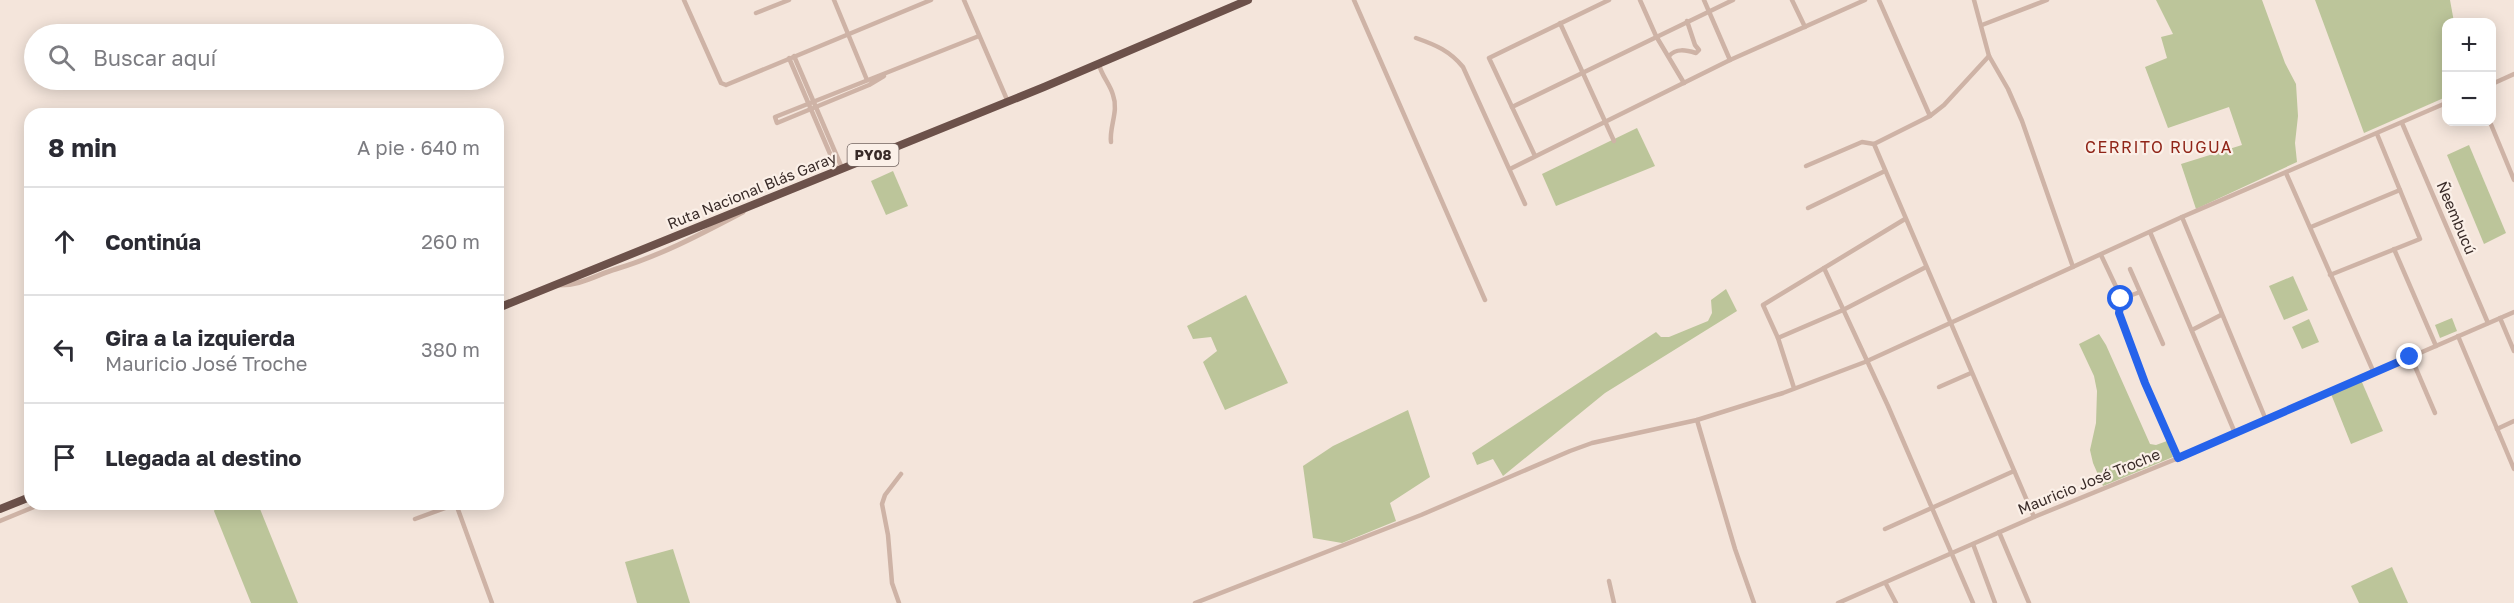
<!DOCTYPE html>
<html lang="es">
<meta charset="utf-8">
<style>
:root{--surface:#fff;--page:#f2f2f3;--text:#2b2b33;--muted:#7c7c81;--line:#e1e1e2}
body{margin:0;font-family:"Golos Text",sans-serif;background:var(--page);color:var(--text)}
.controls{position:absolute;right:18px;top:18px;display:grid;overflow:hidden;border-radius:12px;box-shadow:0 3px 15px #0003}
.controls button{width:54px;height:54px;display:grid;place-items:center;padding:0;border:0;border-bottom:2px solid var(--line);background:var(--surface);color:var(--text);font:30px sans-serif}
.stop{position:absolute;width:18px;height:18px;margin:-14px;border:4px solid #2563eb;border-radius:50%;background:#fff}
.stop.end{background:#2563eb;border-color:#fff;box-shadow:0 2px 6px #0008}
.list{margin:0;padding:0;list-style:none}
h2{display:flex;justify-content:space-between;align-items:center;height:78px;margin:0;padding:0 24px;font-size:26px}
h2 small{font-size:20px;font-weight:400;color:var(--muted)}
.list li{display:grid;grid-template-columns:39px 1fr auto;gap:18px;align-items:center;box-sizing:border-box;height:108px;padding:0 24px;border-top:2px solid var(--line)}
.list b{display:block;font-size:22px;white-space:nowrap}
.list p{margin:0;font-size:20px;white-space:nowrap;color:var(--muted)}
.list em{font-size:20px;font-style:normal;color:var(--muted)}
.icon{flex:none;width:33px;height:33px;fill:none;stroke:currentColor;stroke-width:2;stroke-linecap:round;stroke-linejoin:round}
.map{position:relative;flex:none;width:2514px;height:603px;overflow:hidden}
.search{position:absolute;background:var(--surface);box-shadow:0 3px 15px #0003;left:24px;top:24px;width:480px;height:66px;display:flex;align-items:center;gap:15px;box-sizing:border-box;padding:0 21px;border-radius:33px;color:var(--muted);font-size:22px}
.panel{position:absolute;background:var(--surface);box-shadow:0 3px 15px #0003;left:24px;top:108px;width:480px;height:402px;border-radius:18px}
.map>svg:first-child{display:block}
.green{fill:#bcc59a}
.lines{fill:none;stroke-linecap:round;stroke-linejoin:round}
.minor{stroke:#ceb3a6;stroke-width:4.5}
.tertiary{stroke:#ceb3a6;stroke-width:5}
.trunk{stroke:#6c514a;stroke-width:8}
.route{stroke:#2563eb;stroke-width:8}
.labels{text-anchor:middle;stroke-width:4.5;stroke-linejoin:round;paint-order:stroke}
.shield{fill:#fbf0e8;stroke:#736662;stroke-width:1.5}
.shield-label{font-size:14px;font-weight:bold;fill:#392b28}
.street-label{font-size:15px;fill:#392b28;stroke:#fbf0e8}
.neighbourhood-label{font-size:16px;letter-spacing:1.5px;fill:#902518;stroke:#fbf0e8}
</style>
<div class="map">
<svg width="2514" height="603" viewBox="0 0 2514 603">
<rect width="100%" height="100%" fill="#f4e5db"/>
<g class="green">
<polygon points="2156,0 2262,0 2285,63 2296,84 2298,116 2295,143 2297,162 2196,209 2181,164 2242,145 2229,107 2168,128 2145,67 2167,58 2161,37 2173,34"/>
<polygon points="2315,0 2450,0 2454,22 2446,22 2446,97 2364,133"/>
<polygon points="1637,128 1655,166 1556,206 1542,174"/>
<polygon points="2469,145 2506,233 2484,244 2447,155"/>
<polygon points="893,171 908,206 886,215 871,181"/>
<polygon points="2293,276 2308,310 2284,320 2269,286"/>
<polygon points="1726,289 1737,311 1605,393 1503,476 1493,459 1477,465 1472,453 1656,332 1661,337 1669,337 1708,321 1712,313 1711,300"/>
<polygon points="1246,295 1288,383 1225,410 1203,362 1217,351 1211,337 1193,339 1187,326"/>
<polygon points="2452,318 2457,331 2440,338 2435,325"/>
<polygon points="2309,319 2319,342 2302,349 2292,327"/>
<polygon points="2099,334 2106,345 2150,444 2156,445 2167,441 2173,457 2103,486 2093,463 2090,450 2096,423 2097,391 2094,376 2079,344"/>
<polygon points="2361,380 2383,431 2351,444 2331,394"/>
<polygon points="1408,410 1430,477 1390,503 1396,521 1342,543 1313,538 1303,466 1333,446"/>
<polygon points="217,504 258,504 298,603 251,603 214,511"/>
<polygon points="673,549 690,603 637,603 625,562"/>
<polygon points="2392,567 2408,603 2359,603 2351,586"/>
</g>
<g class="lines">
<g class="minor">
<polyline points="684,0 721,83 726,85 931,0"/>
<polyline points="834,0 867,80"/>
<polyline points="964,0 1008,102"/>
<polyline points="1354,0 1485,300"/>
<polyline points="1640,0 1656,36 1684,83"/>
<polyline points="1704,0 1730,60"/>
<polyline points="1792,0 1805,27"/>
<polyline points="1879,0 1930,116"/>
<polyline points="1974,0 1989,56 2008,89 2022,121 2073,267"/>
<polyline points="756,13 789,0"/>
<polyline points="1560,23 1614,141"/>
<polyline points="1982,25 2047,0"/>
<path d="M1416,38C1436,45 1450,51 1463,67L1525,204"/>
<polyline points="794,56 842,168"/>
<path d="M1669,56C1676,48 1686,50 1696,53L1699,50L1695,45L1687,21"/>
<polyline points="1989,56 1944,105 1930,116 1874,144 2034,517"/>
<polyline points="789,58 837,170"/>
<path d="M1099,64C1101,75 1110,84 1113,95C1119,111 1109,127 1111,142"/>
<polyline points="884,76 869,85 777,123 775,117 979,36"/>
<polyline points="2492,84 2514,74"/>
<polyline points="1512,107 1733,0"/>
<polyline points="2490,122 2514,180"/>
<polyline points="2402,123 2488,323"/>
<polyline points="1535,156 1489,58 1609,0"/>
<polyline points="1806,166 1862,142 1874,144"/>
<polyline points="1510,169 1730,60 1865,0"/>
<polyline points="2286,173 2374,373"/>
<polyline points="1808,208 1885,171"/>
<polyline points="2182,217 2266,420"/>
<polyline points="2311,227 2400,190"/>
<polyline points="2150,232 2235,433"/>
<polyline points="2394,249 2436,346"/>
<polyline points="2101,255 2119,293 2121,299 2119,313 2145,383 2178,458"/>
<polyline points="1824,268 1888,406 1973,603"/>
<polyline points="2130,269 2163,344"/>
<polyline points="2330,275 2420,239 2377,134"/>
<polyline points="2121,299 2140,292"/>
<polyline points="2500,318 2514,351"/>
<polyline points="2192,330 2221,315"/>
<polyline points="2458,336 2514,469"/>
<polyline points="1778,338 1843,310 1926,267"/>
<polyline points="2411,357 2435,413"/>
<polyline points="1939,387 1971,373"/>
<polyline points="1794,388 1778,338 1763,305 1905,219"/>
<polyline points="1697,420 1735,549 1754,603"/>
<polyline points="2497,429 2514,421"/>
<polyline points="456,504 492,603"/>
<polyline points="415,519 456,504"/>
<polyline points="0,521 41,504"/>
<polyline points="1885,529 2014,471"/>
<polyline points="1999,532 2029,603"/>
<polyline points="1973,544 1995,603"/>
<polyline points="1609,581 1614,603"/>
<polyline points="1886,584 1896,603"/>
<polyline points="899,603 892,583 888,535 882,504 885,495 901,474"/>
<polyline points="1195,603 1421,515 1570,451 1592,443 1697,420 1783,393 1865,362 2182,217 2446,103"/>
<polyline points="1838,603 2034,517 2176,459 2514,312"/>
</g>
<path class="tertiary" d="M558,285C580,286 596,275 616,269C660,256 703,233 743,212L744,210"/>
<g class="trunk">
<polyline points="498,308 1044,87 1248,0"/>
<polyline points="0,509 30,497"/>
</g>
</g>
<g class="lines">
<polyline class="route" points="2121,299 2119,313 2145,383 2178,458 2410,357"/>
</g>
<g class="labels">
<rect class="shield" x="847.5" y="144" width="51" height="22" rx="4.5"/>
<g class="shield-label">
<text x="873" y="160">PY08</text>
</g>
<g class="street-label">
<text transform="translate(752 191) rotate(-22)" y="5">Ruta Nacional Blás Garay</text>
<text transform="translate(2456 218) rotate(67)" y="5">Ñeembucú</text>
<text transform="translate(2089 482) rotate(-22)" y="5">Mauricio José Troche</text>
</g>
<g class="neighbourhood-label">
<text x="2159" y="153">CERRITO RUGUA</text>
</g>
</g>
</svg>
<div class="controls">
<button>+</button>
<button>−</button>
</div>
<div class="stop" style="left:2121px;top:299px"></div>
<div class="stop end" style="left:2410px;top:357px"></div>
<div class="search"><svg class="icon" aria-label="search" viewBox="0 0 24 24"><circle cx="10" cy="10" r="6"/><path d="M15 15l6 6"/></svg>Buscar aquí</div>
<section class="panel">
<h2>8 min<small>A pie · 640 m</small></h2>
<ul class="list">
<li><svg class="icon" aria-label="ahead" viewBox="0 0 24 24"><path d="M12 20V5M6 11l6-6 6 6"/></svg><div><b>Continúa</b></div><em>260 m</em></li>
<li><svg class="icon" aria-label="left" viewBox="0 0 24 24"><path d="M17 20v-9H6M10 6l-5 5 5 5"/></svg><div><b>Gira a la izquierda</b><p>Mauricio José Troche</p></div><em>380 m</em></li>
<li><svg class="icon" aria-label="arrive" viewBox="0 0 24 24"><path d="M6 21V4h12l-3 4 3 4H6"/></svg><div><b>Llegada al destino</b></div></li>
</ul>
</section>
</div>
